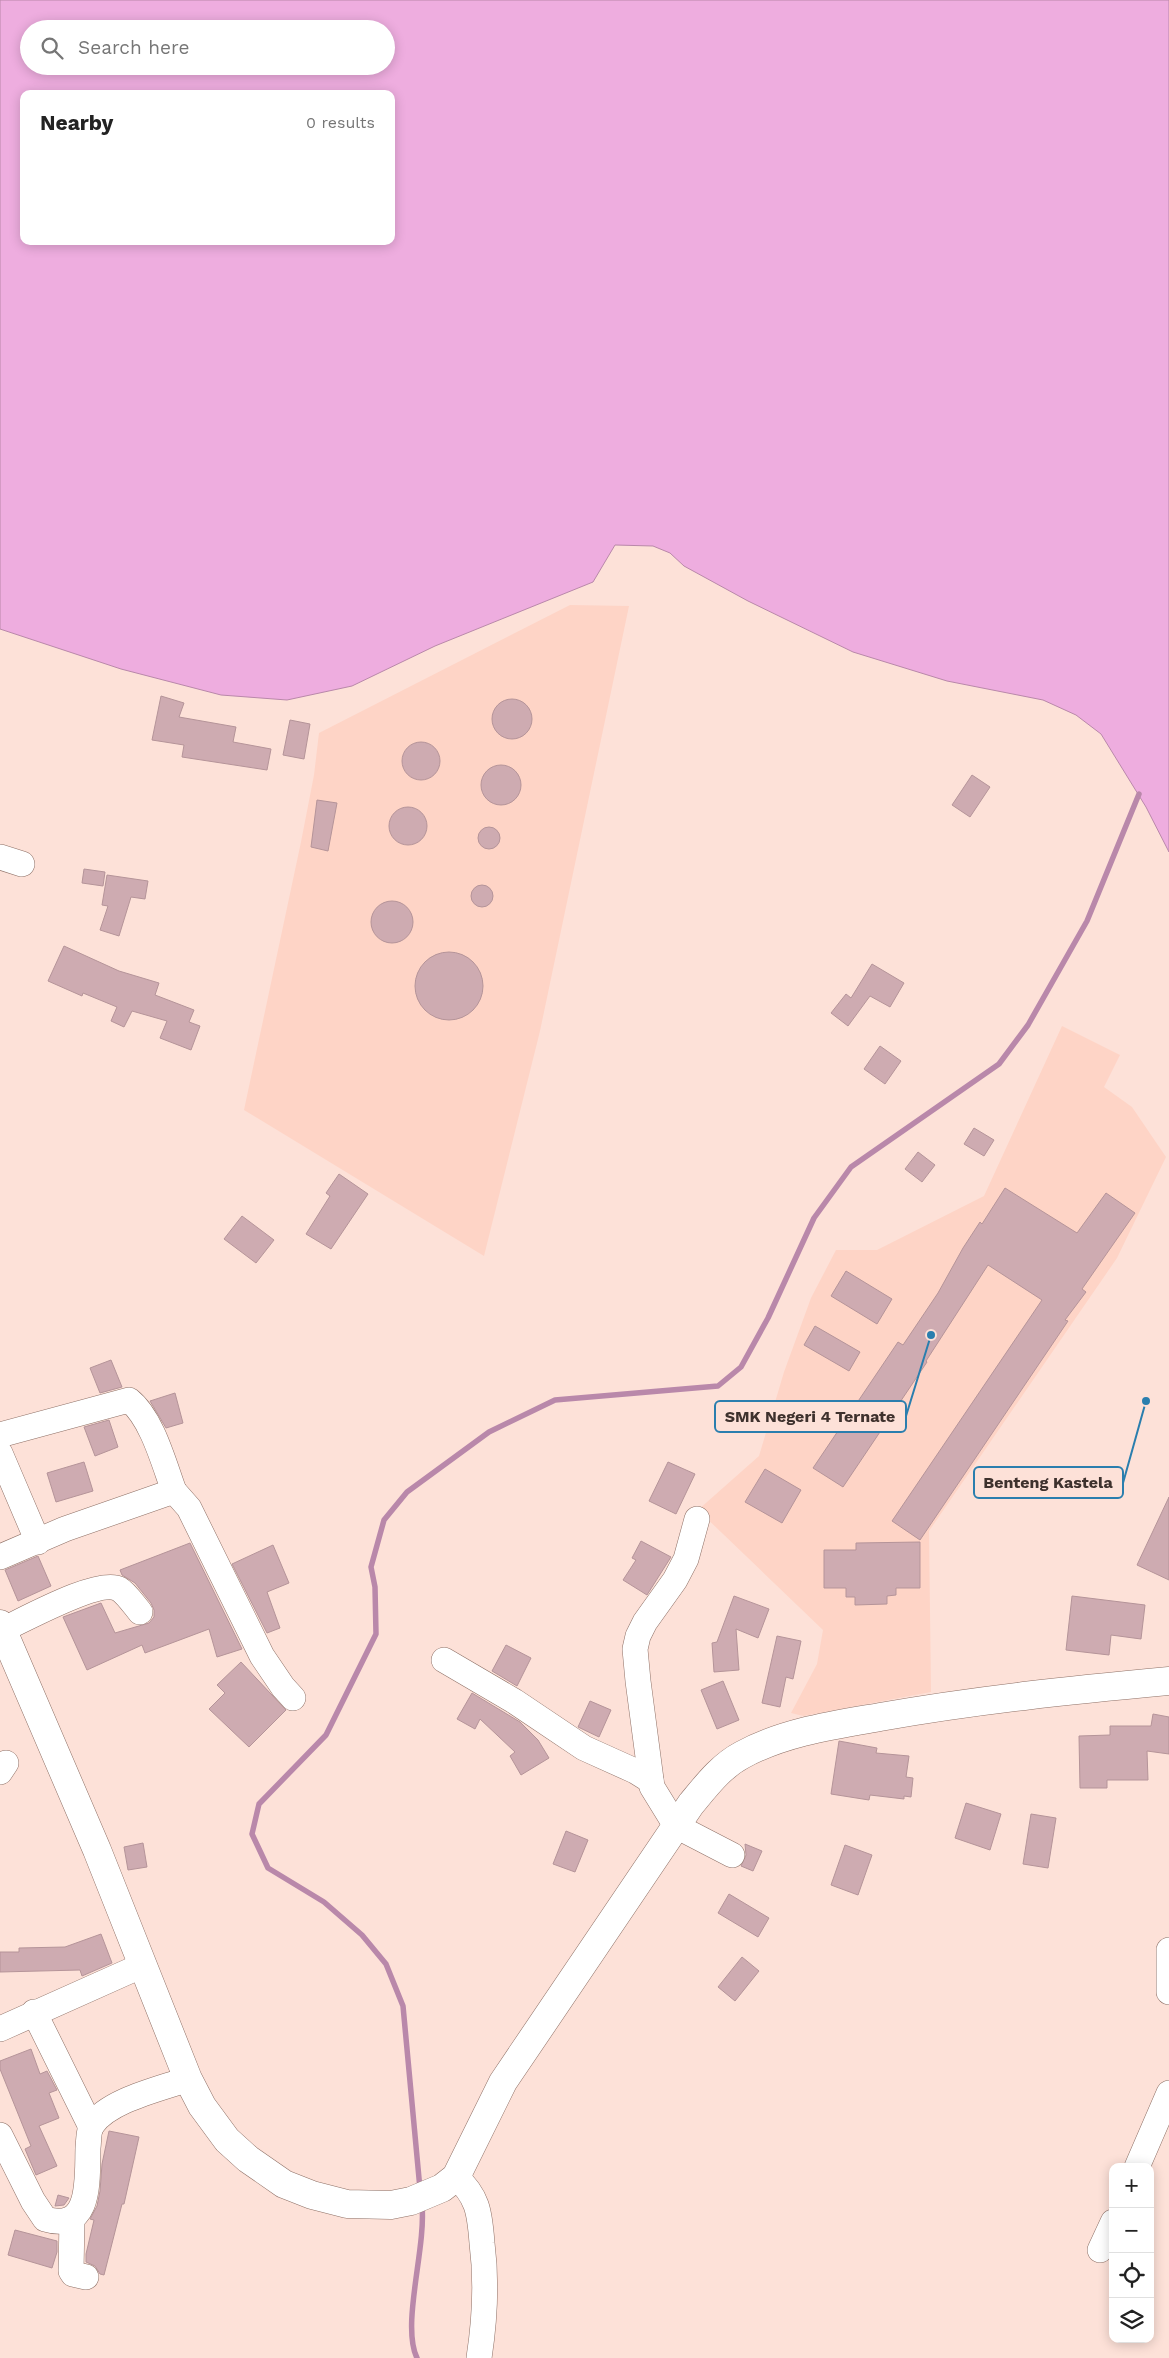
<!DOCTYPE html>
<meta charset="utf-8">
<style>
:root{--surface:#fff;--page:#f6f6f6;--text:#222;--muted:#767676;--line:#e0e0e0}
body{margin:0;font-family:"Work Sans",sans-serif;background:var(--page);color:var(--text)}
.controls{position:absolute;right:15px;bottom:15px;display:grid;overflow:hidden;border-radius:10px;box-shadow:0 2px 12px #0003}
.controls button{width:45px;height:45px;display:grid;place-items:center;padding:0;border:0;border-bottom:1px solid var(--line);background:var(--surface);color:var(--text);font:25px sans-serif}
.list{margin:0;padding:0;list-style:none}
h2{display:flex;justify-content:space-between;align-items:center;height:65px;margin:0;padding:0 20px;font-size:21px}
h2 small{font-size:16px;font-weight:400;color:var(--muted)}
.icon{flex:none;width:28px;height:28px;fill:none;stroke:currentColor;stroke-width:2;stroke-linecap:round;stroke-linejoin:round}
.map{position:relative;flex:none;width:1169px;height:2358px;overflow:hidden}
.search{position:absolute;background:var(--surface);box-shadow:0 2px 12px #0003;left:20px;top:20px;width:375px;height:55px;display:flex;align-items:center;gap:12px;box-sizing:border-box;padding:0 18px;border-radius:28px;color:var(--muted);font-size:19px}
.panel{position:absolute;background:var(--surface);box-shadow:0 2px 12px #0003;left:20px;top:90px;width:375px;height:155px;border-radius:10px}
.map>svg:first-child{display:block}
.built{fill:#fed4c6}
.water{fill:#eeaddf;stroke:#b988aa;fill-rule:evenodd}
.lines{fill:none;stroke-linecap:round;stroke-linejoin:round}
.stream{stroke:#b988aa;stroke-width:5.5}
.building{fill:#ceabb1;stroke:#b59499}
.minor-casing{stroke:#8e7066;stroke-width:26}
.highway-casing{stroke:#8e7066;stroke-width:29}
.minor{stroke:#fff;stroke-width:25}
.highway{stroke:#fff;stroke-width:28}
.leader{fill:none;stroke:#2a7eae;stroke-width:2}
.callout-dot{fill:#2a7eae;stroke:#fde1d8;stroke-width:2}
.callout{fill:#fde1d8;stroke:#2a7eae;stroke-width:2}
.callout-label{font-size:16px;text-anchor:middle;font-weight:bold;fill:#3e312d}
</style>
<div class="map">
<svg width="1169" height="2358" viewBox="0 0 1169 2358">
<rect width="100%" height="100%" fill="#fde1d8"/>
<g class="built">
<polygon points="570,605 629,606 540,1031 484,1256 244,1110 301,842 314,775 319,733"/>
<polygon points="1062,1026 1120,1055 1104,1087 1132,1107 1166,1157 1117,1258 929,1531 931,1692 803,1716 791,1713 817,1664 823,1630 698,1510 759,1456 784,1372 811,1298 836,1250 877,1250 984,1196"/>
</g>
<path class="water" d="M0,0H1169V852L1146,807L1101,734L1076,715L1043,700L947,681L853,652L748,601L684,566L670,553L653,546L615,545L593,582L435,646L352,686L287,700L221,695L121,669L0,629ZM29,29H386V66H29ZM24,94H391V241H24Z"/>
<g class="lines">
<g class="stream">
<polyline points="420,2189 403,2006 386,1964 362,1935 324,1902 268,1868 252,1834 259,1804 326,1735 376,1634 375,1587 371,1567 384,1520 407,1492 489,1432 555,1400 718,1386 741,1367 768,1318 814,1218 851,1167 999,1064 1028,1025 1087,921 1139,794"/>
<path d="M417,2358C401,2325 426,2249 422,2206"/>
</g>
</g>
<g class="building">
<polygon points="161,696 184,703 179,717 236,727 233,742 271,749 267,770 182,757 184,745 152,740"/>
<circle cx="512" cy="719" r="20"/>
<polygon points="290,720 310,724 304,759 283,755"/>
<circle cx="421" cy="761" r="19"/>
<circle cx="501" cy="785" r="20"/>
<polygon points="972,775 990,787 970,817 952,805"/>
<polygon points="317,800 337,803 328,851 311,847"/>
<circle cx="408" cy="826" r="19"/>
<circle cx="489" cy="838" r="11"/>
<polygon points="84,869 105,872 103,886 82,883"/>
<polygon points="107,875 148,881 145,899 131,897 119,936 100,930 108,906 102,905"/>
<circle cx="482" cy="896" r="11"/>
<circle cx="392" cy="922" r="21"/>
<polygon points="64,946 119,971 159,983 155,995 194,1010 189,1022 200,1026 191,1050 160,1038 167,1021 132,1011 124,1027 111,1021 117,1007 83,993 82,996 48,981"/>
<circle cx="449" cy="986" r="34"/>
<polygon points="872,964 904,983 890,1007 870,996 848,1026 831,1013 846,994 851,998"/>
<polygon points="880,1046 901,1061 885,1084 864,1069"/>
<polygon points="974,1128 994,1140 984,1156 964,1144"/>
<polygon points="918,1152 935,1165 922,1182 905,1169"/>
<polygon points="339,1174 368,1194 331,1249 306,1234 330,1196 326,1193"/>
<polygon points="1005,1188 1077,1233 1106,1193 1135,1213 1082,1289 1086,1292 1065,1320 1068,1321 920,1540 892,1521 1042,1300 988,1265 926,1361 927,1362 843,1487 813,1468 898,1342 903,1345 938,1293 963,1248 980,1222 982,1224"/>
<polygon points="242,1216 274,1240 256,1263 224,1239"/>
<polygon points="846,1271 892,1299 877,1324 831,1296"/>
<polygon points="815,1326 860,1352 849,1371 804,1345"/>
<polygon points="111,1360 122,1387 100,1393 90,1368"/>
<polygon points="175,1393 183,1423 166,1428 150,1401"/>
<polygon points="109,1420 118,1447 95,1456 84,1427"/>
<polygon points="84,1462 93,1491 56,1502 47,1473"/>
<polygon points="668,1462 695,1474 676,1514 649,1501"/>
<polygon points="765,1469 801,1490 782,1523 745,1502"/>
<polygon points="1169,1497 1169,1580 1137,1565"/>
<polygon points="641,1541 671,1557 647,1595 623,1580 636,1560 632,1558"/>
<polygon points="920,1542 920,1588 896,1588 896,1595 887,1596 887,1604 855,1605 855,1597 846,1597 846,1588 824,1588 824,1550 856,1550 856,1543"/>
<polygon points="190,1543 242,1649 217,1657 209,1629 145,1653 142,1645 87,1670 63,1617 101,1603 115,1633 149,1623 154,1617 154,1610 151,1603 135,1583 122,1575 120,1570"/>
<polygon points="273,1545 289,1583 267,1592 280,1628 267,1633 232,1564"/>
<polygon points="38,1556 51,1586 18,1601 5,1570"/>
<polygon points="734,1596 769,1609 758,1638 736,1629 739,1670 714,1672 712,1643 717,1642"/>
<polygon points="1072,1596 1145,1605 1141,1639 1111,1635 1109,1655 1066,1650"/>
<polygon points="777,1636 801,1641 793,1679 786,1677 780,1707 762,1703"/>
<polygon points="506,1645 531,1658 517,1686 492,1671"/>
<polygon points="241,1662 286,1710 249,1747 209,1709 225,1693 217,1685"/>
<polygon points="723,1681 739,1720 717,1729 701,1690"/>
<polygon points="472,1693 520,1722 538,1740 549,1758 521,1775 510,1756 515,1752 480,1719 475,1729 457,1719"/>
<polygon points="590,1701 611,1710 599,1737 578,1727"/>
<polygon points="1153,1714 1169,1717 1169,1754 1147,1751 1148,1780 1107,1780 1107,1788 1080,1788 1079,1736 1110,1735 1110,1726 1151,1726"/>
<polygon points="839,1741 877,1748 876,1753 909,1756 906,1777 913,1778 911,1797 904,1796 904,1799 870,1795 869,1800 831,1794"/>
<polygon points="966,1803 1001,1814 990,1850 955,1838"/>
<polygon points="1031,1814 1056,1818 1048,1868 1023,1864"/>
<polygon points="566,1831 588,1840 575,1872 553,1864"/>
<polygon points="143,1843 147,1867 128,1870 124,1847"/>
<polygon points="745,1844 762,1851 753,1871 741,1866 746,1855"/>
<polygon points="845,1845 872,1855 858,1895 831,1885"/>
<polygon points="729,1894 769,1918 758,1937 718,1913"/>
<polygon points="101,1934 112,1963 82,1976 80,1970 0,1972 0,1952 19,1952 19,1948 65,1947"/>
<polygon points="742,1957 759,1971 735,2001 718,1987"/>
<polygon points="31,2049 40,2074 47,2071 57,2090 49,2093 59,2118 39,2126 57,2166 36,2175 25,2149 31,2146 0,2069 0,2061"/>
<polygon points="109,2131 139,2137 124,2204 122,2204 104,2275 100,2274 95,2266 86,2262 86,2254 94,2220 90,2219 97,2206 100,2191 102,2164"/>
<polygon points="58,2195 69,2198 64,2205 55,2206"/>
<polygon points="15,2230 57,2241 57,2252 52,2268 8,2255"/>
</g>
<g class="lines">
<g class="minor-casing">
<g id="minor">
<polyline points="0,857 22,864"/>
<path d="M0,1435L129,1400C152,1418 164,1464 174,1491"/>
<polyline points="0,1453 38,1542"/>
<polyline points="697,1519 686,1559 675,1580 645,1622 638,1636 635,1649 638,1681 652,1787 676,1826 732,1855"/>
<polyline points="0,1557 65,1529 174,1491 189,1508 262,1656 283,1687 293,1698"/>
<path d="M2,1630C24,1620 99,1578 119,1589C126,1593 134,1605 140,1612"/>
<polyline points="444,1660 514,1701 584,1748 635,1771 651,1781"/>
<polyline points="0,1772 6,1763"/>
<polyline points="1169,1950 1169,1992"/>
<polyline points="34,2012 91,2127"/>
<polyline points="0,2029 143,1965"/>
<path d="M0,2135L33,2201L45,2219C92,2233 87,2179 88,2148C89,2140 88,2131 92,2125C109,2100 160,2089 188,2079"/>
<polyline points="1137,2167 1169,2093"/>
<path d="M456,2177C464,2184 472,2194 476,2205C480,2216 481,2230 482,2243C487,2282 485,2319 479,2358"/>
<polyline points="72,2220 71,2271 73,2274 86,2277"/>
<polyline points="1100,2250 1113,2222"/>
</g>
</g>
<g class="highway-casing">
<path id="highway" d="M0,1624L97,1850L188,2079L202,2106L227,2140L248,2159L284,2184L312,2195L347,2204L391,2205L411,2201L442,2188L456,2177L503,2082L691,1804C706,1786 721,1766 742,1755C784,1732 834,1725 880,1717C976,1700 1072,1690 1169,1681"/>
</g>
<use href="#minor" class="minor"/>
<use href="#highway" class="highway"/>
</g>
<path class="leader" d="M931 1335L906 1416M1146 1401L1123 1483"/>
<g class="callout-dot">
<circle cx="931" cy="1335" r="5"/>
<circle cx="1146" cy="1401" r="5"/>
</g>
<g class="callout">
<rect x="715" y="1401" width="191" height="31" rx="5"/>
<rect x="974" y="1467" width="149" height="31" rx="5"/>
</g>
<g class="callout-label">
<text x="810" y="1422">SMK Negeri 4 Ternate</text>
<text x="1048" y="1488">Benteng Kastela</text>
</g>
</svg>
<div class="controls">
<button>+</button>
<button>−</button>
<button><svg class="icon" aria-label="locate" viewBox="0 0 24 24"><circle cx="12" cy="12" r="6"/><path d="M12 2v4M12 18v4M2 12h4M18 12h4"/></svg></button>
<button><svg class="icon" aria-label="layers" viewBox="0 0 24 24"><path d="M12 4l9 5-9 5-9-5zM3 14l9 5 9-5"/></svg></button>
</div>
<div class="search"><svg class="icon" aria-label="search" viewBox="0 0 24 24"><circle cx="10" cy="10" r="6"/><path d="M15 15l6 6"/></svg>Search here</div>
<section class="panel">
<h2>Nearby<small>0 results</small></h2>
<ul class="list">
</ul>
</section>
</div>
